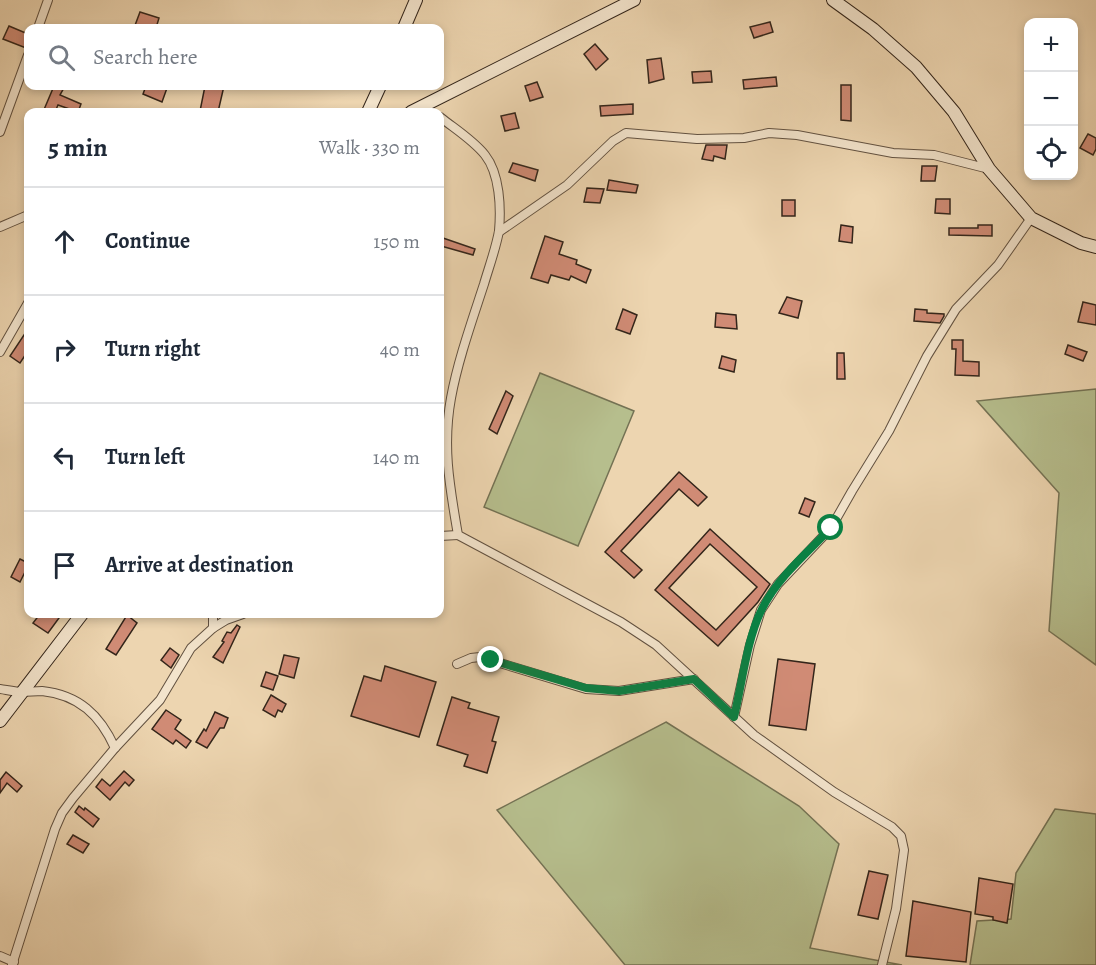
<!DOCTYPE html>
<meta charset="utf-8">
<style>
:root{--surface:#fff;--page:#f6f6f7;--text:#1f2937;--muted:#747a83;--line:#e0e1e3}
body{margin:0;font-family:Alegreya,serif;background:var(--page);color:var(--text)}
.controls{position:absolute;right:18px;top:18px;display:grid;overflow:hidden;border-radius:12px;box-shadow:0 3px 9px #0003}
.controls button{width:54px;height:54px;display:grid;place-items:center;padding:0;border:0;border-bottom:2px solid var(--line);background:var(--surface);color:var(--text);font:30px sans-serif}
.stop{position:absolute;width:18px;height:18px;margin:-14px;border:4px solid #0b8043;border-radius:50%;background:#fff}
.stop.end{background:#0b8043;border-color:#fff;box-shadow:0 2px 6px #0008}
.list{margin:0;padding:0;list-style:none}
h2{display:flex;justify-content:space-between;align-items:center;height:78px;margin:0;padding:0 24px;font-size:26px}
h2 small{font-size:20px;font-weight:400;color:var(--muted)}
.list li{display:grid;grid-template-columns:39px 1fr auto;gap:18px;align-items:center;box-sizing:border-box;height:108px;padding:0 24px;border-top:2px solid var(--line)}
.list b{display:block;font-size:22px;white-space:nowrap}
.list em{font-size:20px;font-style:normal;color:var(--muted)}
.icon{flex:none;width:33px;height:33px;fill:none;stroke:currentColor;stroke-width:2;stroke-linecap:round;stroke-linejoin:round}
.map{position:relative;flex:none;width:1096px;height:965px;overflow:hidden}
.search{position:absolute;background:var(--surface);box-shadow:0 3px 9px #0003;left:24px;top:24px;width:420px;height:66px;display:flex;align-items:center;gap:15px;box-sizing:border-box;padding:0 21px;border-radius:12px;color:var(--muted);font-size:22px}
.panel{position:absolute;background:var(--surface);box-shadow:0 3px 9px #0003;left:24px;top:108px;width:420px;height:510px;border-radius:12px}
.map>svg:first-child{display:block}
.green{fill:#b6be8d;stroke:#747254;stroke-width:1.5}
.building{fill:#d08b75;stroke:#33251a;stroke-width:1.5;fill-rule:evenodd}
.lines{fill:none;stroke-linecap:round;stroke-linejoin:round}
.street-casing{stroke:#625140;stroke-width:10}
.secondary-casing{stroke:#33251a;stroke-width:14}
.street{stroke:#f3e4cc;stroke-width:8}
.secondary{stroke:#f3e4cc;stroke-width:12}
.route{stroke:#0b8043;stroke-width:8}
</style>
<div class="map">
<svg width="1096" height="965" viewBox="0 0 1096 965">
<rect width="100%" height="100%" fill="#edd5b0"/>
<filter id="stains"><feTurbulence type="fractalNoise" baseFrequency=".00333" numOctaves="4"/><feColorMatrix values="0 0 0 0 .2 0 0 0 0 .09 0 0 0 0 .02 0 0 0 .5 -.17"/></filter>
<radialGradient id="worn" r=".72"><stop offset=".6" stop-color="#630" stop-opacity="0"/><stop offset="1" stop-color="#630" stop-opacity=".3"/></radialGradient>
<g class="green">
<polygon points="540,373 634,411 578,546 484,507"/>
<polygon points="1096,389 1096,665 1049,631 1059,493 977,401"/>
<polygon points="666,722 799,806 839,844 810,948 902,965 625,965 497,810"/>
<polygon points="1055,809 1096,814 1096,965 970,965 977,921 1011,919 1016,873"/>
</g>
<g class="building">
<polygon points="140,12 159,18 156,28 134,28"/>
<polygon points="770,22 773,32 754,38 750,27"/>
<polygon points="9,26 28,34 26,48 3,39"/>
<polygon points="595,44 608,59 596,70 584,54"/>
<polygon points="661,58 664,79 649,83 647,60"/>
<polygon points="711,71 712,82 693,83 692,72"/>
<polygon points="776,77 777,86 744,89 743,80"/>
<polygon points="537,82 543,97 530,101 525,86"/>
<polygon points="841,85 851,85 851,121 841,120"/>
<polygon points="54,86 65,86 60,95 81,104 78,112 58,105 55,112 43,112"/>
<polygon points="146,86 162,86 167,88 162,102 143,94"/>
<polygon points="205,86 224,86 218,112 200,111"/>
<polygon points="633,104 633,114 601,116 600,106"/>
<polygon points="515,113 519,128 505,131 501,116"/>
<polygon points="1088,134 1096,138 1096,149 1093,155 1080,148"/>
<polygon points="706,145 727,145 725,159 714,156 713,161 702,159"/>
<polygon points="513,163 538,170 535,181 509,172"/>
<polygon points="922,166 937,166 935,181 921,181"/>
<polygon points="609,180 638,185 636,193 607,190"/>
<polygon points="587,188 604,189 600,203 584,202"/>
<polygon points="936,199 950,199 950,214 935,213"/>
<rect x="782" y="200" width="13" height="16"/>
<polygon points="841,225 853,227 852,243 839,241"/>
<polygon points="978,225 992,225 992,236 949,235 949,228 978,228"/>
<polygon points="545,236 563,242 559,254 577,260 576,264 591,270 586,283 571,276 569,280 551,275 548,283 531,278"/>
<polygon points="443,238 475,249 473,255 441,246"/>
<polygon points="787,297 802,301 798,318 779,313"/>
<polygon points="1083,302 1096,305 1096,325 1078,322"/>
<polygon points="623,309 637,315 630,334 616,329"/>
<polygon points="915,309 927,310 927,313 944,314 944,316 940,323 914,321"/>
<polygon points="716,313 736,315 737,329 715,327"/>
<polygon points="28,329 28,351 20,363 10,356"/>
<polygon points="952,340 963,340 963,361 979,362 979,376 955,375 956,349 952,349"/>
<polygon points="1068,345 1087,352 1083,361 1065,354"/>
<polygon points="837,353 844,353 845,379 837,379"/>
<polygon points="722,356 736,360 734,372 719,368"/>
<polygon points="506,391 513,396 497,434 489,429"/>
<polygon points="679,472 707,497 698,506 679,489 621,551 642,570 634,578 605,552"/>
<polygon points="805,498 815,502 809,517 799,513"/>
<path d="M710,529L770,584L758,602L718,646L655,590ZM710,544L757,587L716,630L669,588Z"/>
<polygon points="20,559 28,563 28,566 20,582 11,577"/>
<polygon points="40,614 53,614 59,618 48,633 33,623"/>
<polygon points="127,615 137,623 116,655 106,649"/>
<polygon points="237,625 240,627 223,663 213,657 224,642 222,641 227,632 231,633"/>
<polygon points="170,648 179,655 171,668 161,660"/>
<polygon points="284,655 299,658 294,678 279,674"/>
<polygon points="778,659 815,664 806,730 769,725"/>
<polygon points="385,666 436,682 419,737 351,716 364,676 381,681"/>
<polygon points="266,672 278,676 273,690 261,686"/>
<polygon points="271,695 286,704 282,712 278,710 275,717 263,710"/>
<polygon points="452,697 470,703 468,708 499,717 492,741 496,742 487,773 464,766 468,755 437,745"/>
<polygon points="166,710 181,720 175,729 191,741 186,748 176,740 173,744 152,729"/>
<polygon points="215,712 228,718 224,728 220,728 207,748 196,742 204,729 206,731"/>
<polygon points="124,771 134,780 129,786 125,782 110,800 96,787 102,779 110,786"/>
<polygon points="6,772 22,786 17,792 7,783 0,793 0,780"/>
<polygon points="79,806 84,810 85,808 99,819 93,827 75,812"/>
<polygon points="73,835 89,844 83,853 67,844"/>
<polygon points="869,871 888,875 878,919 858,915"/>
<polygon points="979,878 1013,884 1007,923 993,920 993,917 975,914"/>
<polygon points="913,901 971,912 966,962 906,956"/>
</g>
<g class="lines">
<g class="street-casing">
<g id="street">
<polyline points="38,28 48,0"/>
<path d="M440,117C455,129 473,140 485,155C500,174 501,208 499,231C496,248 489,267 484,284C472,321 458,360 451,398C442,447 450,488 458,535L621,622L656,645L754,735L834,792L892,827L901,836L904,850L896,909L882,965"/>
<polyline points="0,132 28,55"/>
<polyline points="0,227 28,215"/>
<polyline points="499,232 567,185 613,141 626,133 697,139 744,138 769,133 797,135 893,153 934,155 989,169"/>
<polyline points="0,352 28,303"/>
<polyline points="440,536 458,535"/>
<polyline points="213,614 213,628"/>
<polyline points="457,664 471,658 480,657 586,689 619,691 694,679"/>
<path d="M0,689C7,690 16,692 23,692C29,692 35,691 42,691C79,695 100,715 115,748"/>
<polyline points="734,717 750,645 761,610 778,584 831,528 852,491 889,431 927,356 956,309 998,265 1031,218"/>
<polyline points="0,956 14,962"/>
<polyline points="12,965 55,829 62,813 73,798 115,748 160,700 191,648 213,628 226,620 243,614"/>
</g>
</g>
<g class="secondary-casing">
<g id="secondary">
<polyline points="833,0 873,29 916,67 954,112 989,169 1031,218 1081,243 1096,247"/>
<polyline points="404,28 416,0"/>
<polyline points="368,112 380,86"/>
<polyline points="411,112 634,0"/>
<polyline points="0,721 82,614"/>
</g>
</g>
<use href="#street" class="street"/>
<use href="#secondary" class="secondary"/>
</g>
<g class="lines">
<path class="route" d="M491,660L586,688L619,691L694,679L734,717C742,684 747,638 762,609C778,577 807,553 831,528"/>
</g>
<rect width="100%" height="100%" filter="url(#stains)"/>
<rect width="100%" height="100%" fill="url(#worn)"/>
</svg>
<div class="controls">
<button>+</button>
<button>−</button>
<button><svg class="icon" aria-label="locate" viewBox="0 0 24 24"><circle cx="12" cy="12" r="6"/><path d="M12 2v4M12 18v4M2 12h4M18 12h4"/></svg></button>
</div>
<div class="stop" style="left:831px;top:528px"></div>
<div class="stop end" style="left:491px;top:660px"></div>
<div class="search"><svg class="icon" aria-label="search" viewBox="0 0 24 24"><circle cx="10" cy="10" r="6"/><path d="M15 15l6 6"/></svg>Search here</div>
<section class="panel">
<h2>5 min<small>Walk · 330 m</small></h2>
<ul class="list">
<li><svg class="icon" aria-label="ahead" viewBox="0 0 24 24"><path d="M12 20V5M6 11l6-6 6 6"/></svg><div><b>Continue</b></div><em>150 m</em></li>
<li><svg class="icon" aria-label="right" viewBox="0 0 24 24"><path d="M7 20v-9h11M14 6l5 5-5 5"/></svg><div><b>Turn right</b></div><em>40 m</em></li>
<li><svg class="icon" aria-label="left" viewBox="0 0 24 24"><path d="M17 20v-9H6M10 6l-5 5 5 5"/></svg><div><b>Turn left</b></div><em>140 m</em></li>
<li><svg class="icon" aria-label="arrive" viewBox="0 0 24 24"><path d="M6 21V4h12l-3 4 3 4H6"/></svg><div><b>Arrive at destination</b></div></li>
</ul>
</section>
</div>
